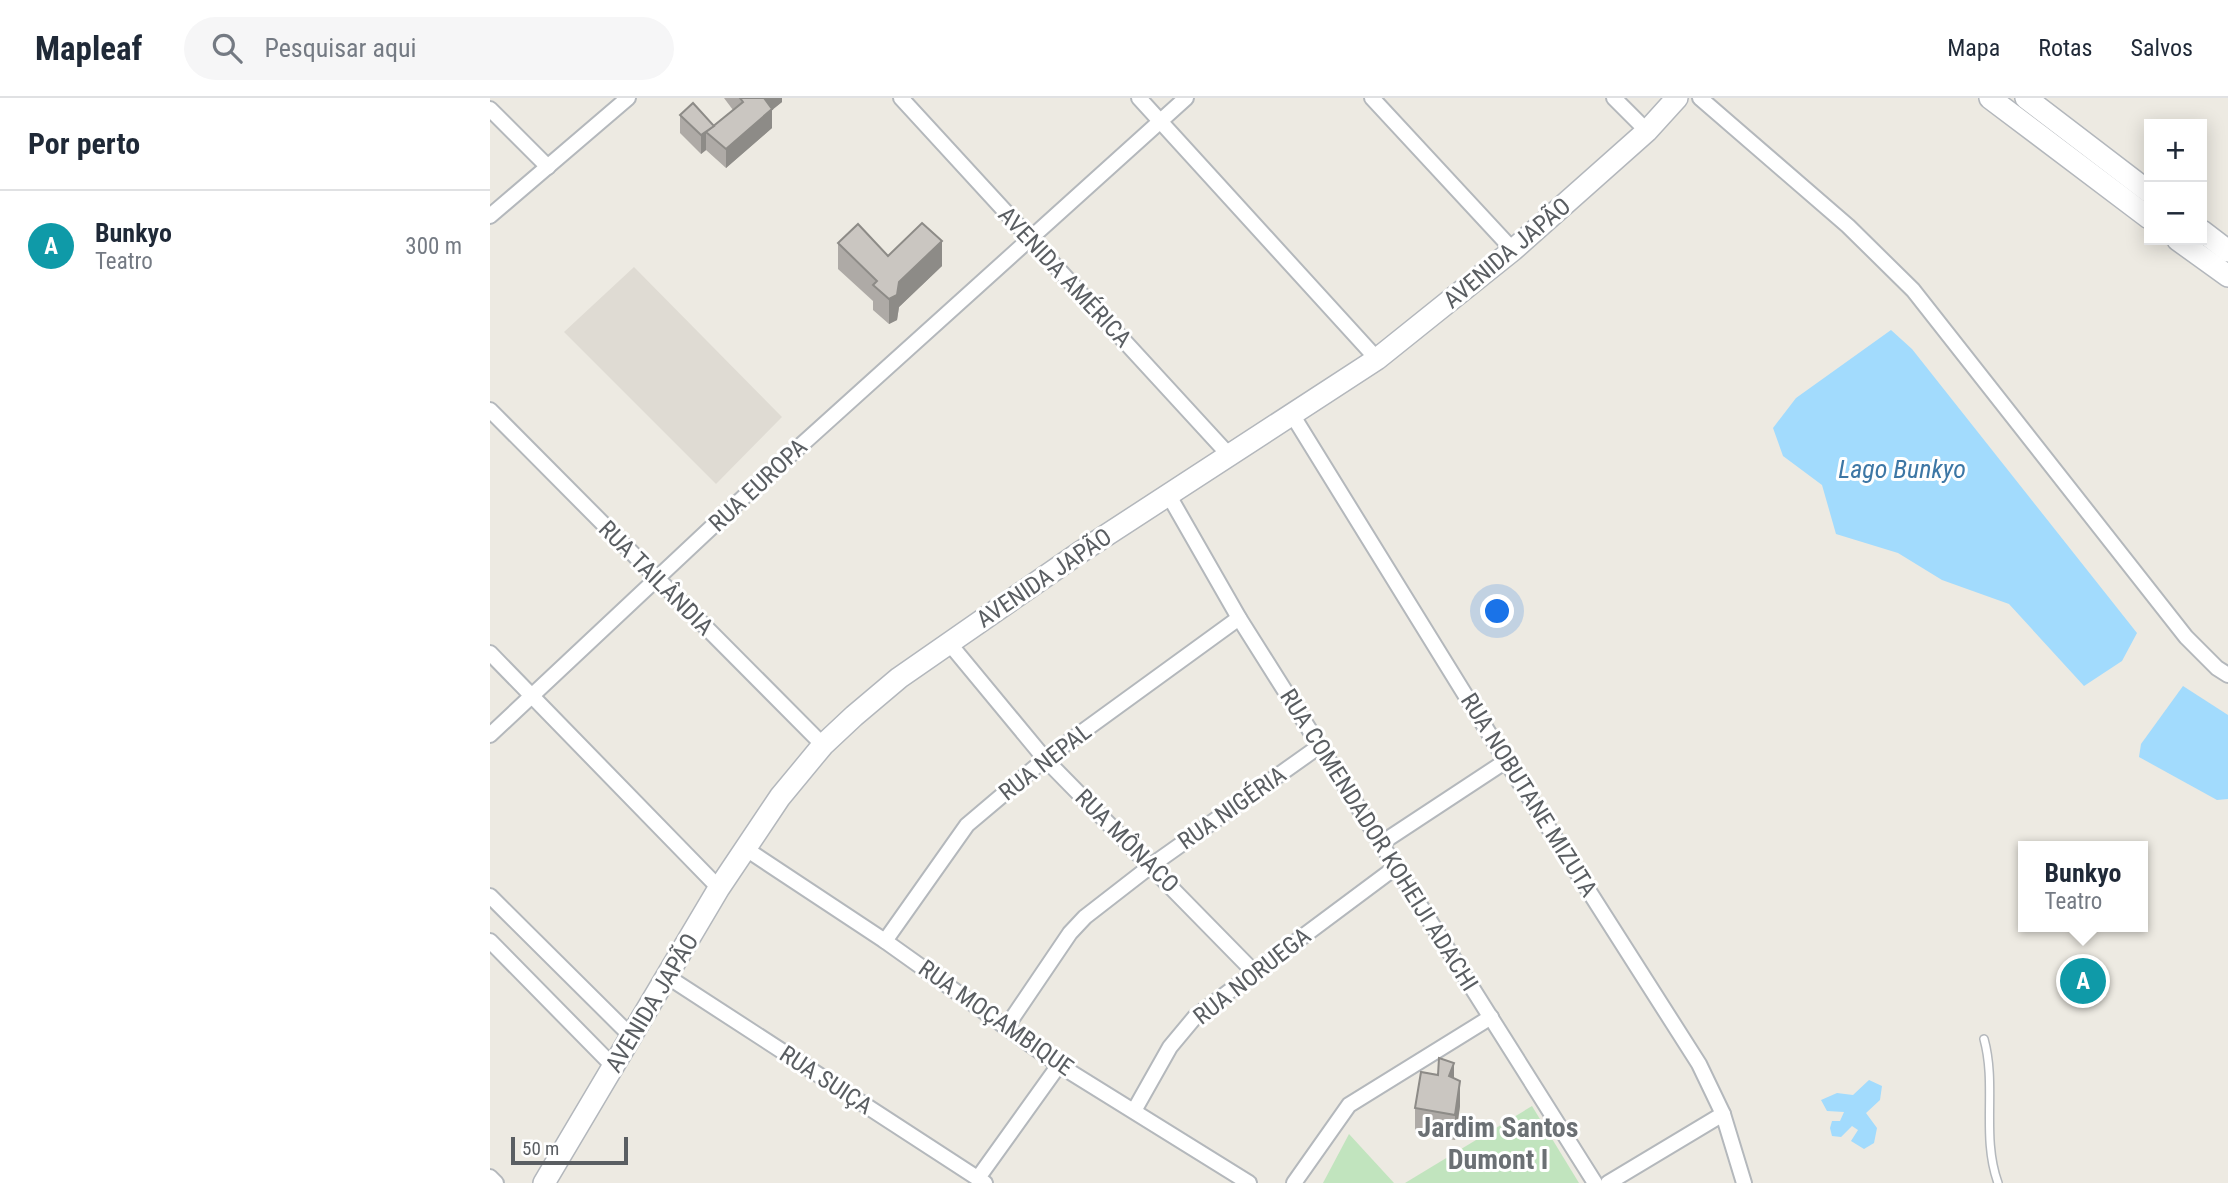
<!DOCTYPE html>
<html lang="pt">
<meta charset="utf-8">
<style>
:root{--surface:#fff;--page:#f6f6f7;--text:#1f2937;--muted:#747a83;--line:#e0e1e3;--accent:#b45309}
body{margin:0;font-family:"Roboto Condensed",sans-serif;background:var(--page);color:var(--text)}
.controls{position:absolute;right:21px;top:21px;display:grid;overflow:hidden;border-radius:0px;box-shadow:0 4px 18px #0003}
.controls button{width:63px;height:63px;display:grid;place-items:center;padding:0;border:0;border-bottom:2px solid var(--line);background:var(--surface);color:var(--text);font:35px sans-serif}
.scale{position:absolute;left:21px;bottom:18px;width:117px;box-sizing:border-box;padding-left:7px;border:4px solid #5a5e62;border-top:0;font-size:19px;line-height:24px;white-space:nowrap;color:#5a5e62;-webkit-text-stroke:5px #fff;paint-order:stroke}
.you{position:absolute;left:1008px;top:514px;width:24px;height:24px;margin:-18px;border:5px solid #fff;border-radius:50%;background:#1a73e8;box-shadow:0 0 0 10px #1a73e833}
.badge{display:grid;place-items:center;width:46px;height:46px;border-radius:50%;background:var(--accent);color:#fff;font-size:23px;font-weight:700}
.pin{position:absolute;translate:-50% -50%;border:4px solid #fff;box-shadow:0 2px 7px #0006}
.popup{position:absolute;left:1528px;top:743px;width:130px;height:91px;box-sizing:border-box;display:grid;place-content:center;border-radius:0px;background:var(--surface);filter:drop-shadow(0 2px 5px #0005);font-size:23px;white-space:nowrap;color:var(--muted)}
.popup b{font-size:26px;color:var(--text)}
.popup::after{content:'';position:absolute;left:50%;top:100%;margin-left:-14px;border:14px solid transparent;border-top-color:var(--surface)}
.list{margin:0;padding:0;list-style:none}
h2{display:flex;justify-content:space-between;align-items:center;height:91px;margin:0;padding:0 28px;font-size:30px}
h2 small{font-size:23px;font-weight:400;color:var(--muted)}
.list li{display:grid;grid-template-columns:46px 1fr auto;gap:21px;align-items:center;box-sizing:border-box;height:112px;padding:0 28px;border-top:2px solid var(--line)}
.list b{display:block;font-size:26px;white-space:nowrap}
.list p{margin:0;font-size:23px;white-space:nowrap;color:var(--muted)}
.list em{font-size:23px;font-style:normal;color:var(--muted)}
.icon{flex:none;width:38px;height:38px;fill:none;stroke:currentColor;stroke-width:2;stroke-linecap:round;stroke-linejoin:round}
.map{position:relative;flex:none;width:1738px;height:1085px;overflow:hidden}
header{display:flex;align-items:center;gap:42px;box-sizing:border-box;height:98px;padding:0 35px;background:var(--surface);border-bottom:2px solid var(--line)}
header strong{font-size:33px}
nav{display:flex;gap:38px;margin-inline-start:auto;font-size:24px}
.search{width:490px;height:63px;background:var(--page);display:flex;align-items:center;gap:18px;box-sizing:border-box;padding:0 24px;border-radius:38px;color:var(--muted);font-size:26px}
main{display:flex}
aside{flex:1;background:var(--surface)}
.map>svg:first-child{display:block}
.education{fill:#dfdbd3}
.green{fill:#c1e4be}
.water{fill:#a2dbfd}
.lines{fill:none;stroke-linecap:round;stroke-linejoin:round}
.service-casing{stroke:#b4b8bc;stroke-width:10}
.minor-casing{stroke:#b4b8bc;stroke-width:18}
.secondary-casing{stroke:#b3b7bc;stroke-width:24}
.service{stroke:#fff;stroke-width:7}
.minor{stroke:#fff;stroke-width:14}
.secondary{stroke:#fff;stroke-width:21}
.wall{fill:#aeaaa6}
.shaded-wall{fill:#8d8b87}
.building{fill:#cac6c1;stroke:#8d8b87;stroke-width:2}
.labels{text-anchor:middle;stroke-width:6;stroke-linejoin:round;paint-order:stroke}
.street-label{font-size:24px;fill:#5a5e62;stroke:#fff}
.water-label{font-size:26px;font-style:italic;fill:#3d77a5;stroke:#fff}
.quarter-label{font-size:28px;font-weight:bold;fill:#6b7074;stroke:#fff}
</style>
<header>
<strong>Mapleaf</strong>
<div class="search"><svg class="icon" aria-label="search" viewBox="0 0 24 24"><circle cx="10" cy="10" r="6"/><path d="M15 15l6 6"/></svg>Pesquisar aqui</div>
<nav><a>Mapa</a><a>Rotas</a><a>Salvos</a></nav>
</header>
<main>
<aside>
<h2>Por perto<small></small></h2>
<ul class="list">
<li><span class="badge" style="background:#0f9aa8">A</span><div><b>Bunkyo</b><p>Teatro</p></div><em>300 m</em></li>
</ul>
</aside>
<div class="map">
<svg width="1738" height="1085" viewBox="0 0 1738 1085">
<rect width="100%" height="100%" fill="#edeae2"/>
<polygon class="education" points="144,169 292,319 226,386 74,234"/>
<g class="green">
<polygon points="1042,1008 1089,1085 915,1085"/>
<polygon points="859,1036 904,1085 833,1085"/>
</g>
<g class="water">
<polygon points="1401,232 1422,251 1647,535 1632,563 1594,588 1519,506 1452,482 1408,455 1346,436 1332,387 1293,358 1283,330 1306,300"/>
<polygon points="1693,588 1738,617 1738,701 1727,702 1649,659 1651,646"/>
<polygon points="1379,982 1392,988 1390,1002 1376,1015 1387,1030 1384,1045 1374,1051 1361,1043 1368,1032 1362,1028 1351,1039 1342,1038 1340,1030 1342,1023 1350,1023 1354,1014 1337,1013 1331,1002 1347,995 1363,997"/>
</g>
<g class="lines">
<g class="service-casing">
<path id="service" d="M1494,941C1507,988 1491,1038 1508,1085"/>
</g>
<g class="minor-casing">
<g id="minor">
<polyline points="411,0 739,357"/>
<polyline points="649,0 887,261"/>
<polyline points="882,0 1023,152"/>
<polyline points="1124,0 1157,33"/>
<polyline points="1210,0 1358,128 1423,192 1696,539 1727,570 1738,577"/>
<polyline points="0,11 58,69"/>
<polyline points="0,118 138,0"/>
<polyline points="0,312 333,647"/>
<polyline points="803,318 1016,663 1209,966 1233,1016 1254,1085"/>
<polyline points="678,396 749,520 1105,1085"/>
<polyline points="459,545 555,661 764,874"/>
<polyline points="0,555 229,790"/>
<polyline points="0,637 257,396 696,0"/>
<polyline points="893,744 1016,663"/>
<polyline points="256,751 395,843 569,967 759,1085"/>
<polyline points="0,798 142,939"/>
<polyline points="0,843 124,969"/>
<polyline points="395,843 477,727 555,661 749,520"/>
<polyline points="178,879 495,1085"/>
<polyline points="517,928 580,835 595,819 662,767 831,647"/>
<polyline points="645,1011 680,949 705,919 906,769"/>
<polyline points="0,1079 6,1085"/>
<polyline points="488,1080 569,967"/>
<polyline points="804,1085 859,1007 1001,919"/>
<polyline points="1118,1085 1233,1016"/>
</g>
</g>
<g class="secondary-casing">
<g id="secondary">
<polyline points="1500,0 1659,120"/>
<polyline points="1536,0 1659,94"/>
<polyline points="1712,133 1738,153"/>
<polyline points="1688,142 1738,178"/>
<polyline points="54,1085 229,790 290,699 333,647 364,618 409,580 589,455 887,261 1023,152 1157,33 1187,0"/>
</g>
</g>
<use href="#service" class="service"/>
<use href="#minor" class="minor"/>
<use href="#secondary" class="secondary"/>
</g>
<g class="wall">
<polygon points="234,0 292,0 292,4 282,12 282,30 236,70 216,52 211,56 190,35 190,17 224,28 243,12"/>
<polygon points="348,145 398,158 452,168 409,209 407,222 399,226 383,212 383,203 348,171"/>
<polygon points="964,980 970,1008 965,1042 925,1035 925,1010"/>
</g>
<g class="shaded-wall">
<polygon points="274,0 292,0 292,4 282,12 282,30 236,70 236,51"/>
<polygon points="216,34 216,52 211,56 211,37"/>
<polygon points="452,143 452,168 409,209 407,222 399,226 399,201 409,184"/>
<polygon points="964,965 964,990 959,978"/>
<polygon points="970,983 970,1008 965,1042 965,1017"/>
</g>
<g class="building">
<polygon points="250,0 274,0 282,11 236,51 216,34 253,4"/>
<polygon points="203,5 224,28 211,37 190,17"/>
<polygon points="432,125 452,143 409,184 407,197 399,201 383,187 387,183 348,145 368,126 398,158"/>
<polygon points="949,960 964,965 959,978 970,983 965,1017 925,1010 931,974 948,977"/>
</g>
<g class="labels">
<g class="street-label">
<text transform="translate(1017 155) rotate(-40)" y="8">AVENIDA JAPÃO</text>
<text transform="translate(575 179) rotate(47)" y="8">AVENIDA AMÉRICA</text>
<text transform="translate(268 387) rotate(-43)" y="8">RUA EUROPA</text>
<text transform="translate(166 480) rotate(45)" y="8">RUA TAILÂNDIA</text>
<text transform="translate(554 480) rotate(-34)" y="8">AVENIDA JAPÃO</text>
<text transform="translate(555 664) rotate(-38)" y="8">RUA NEPAL</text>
<text transform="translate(1039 697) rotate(58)" y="8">RUA NOBUTANE MIZUTA</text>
<text transform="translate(742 710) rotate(-35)" y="8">RUA NIGÉRIA</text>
<text transform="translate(889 742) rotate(58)" y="8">RUA COMENDADOR KOHEIJI ADACHI</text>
<text transform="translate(637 743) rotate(45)" y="8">RUA MÔNACO</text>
<text transform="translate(762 878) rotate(-38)" y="8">RUA NORUEGA</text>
<text transform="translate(162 905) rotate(-59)" y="8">AVENIDA JAPÃO</text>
<text transform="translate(506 920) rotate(35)" y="8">RUA MOÇAMBIQUE</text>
<text transform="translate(336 982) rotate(33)" y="8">RUA SUIÇA</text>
</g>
<g class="water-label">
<text x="1412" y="380">Lago Bunkyo</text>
</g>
<g class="quarter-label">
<text x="1008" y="1039">Jardim Santos<tspan x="1008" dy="32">Dumont I</tspan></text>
</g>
</g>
</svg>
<div class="controls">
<button>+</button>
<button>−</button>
</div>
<div class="scale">50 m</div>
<div class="you"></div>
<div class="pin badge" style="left:1593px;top:883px;background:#0f9aa8">A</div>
<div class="popup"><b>Bunkyo</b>Teatro</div>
</div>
</main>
